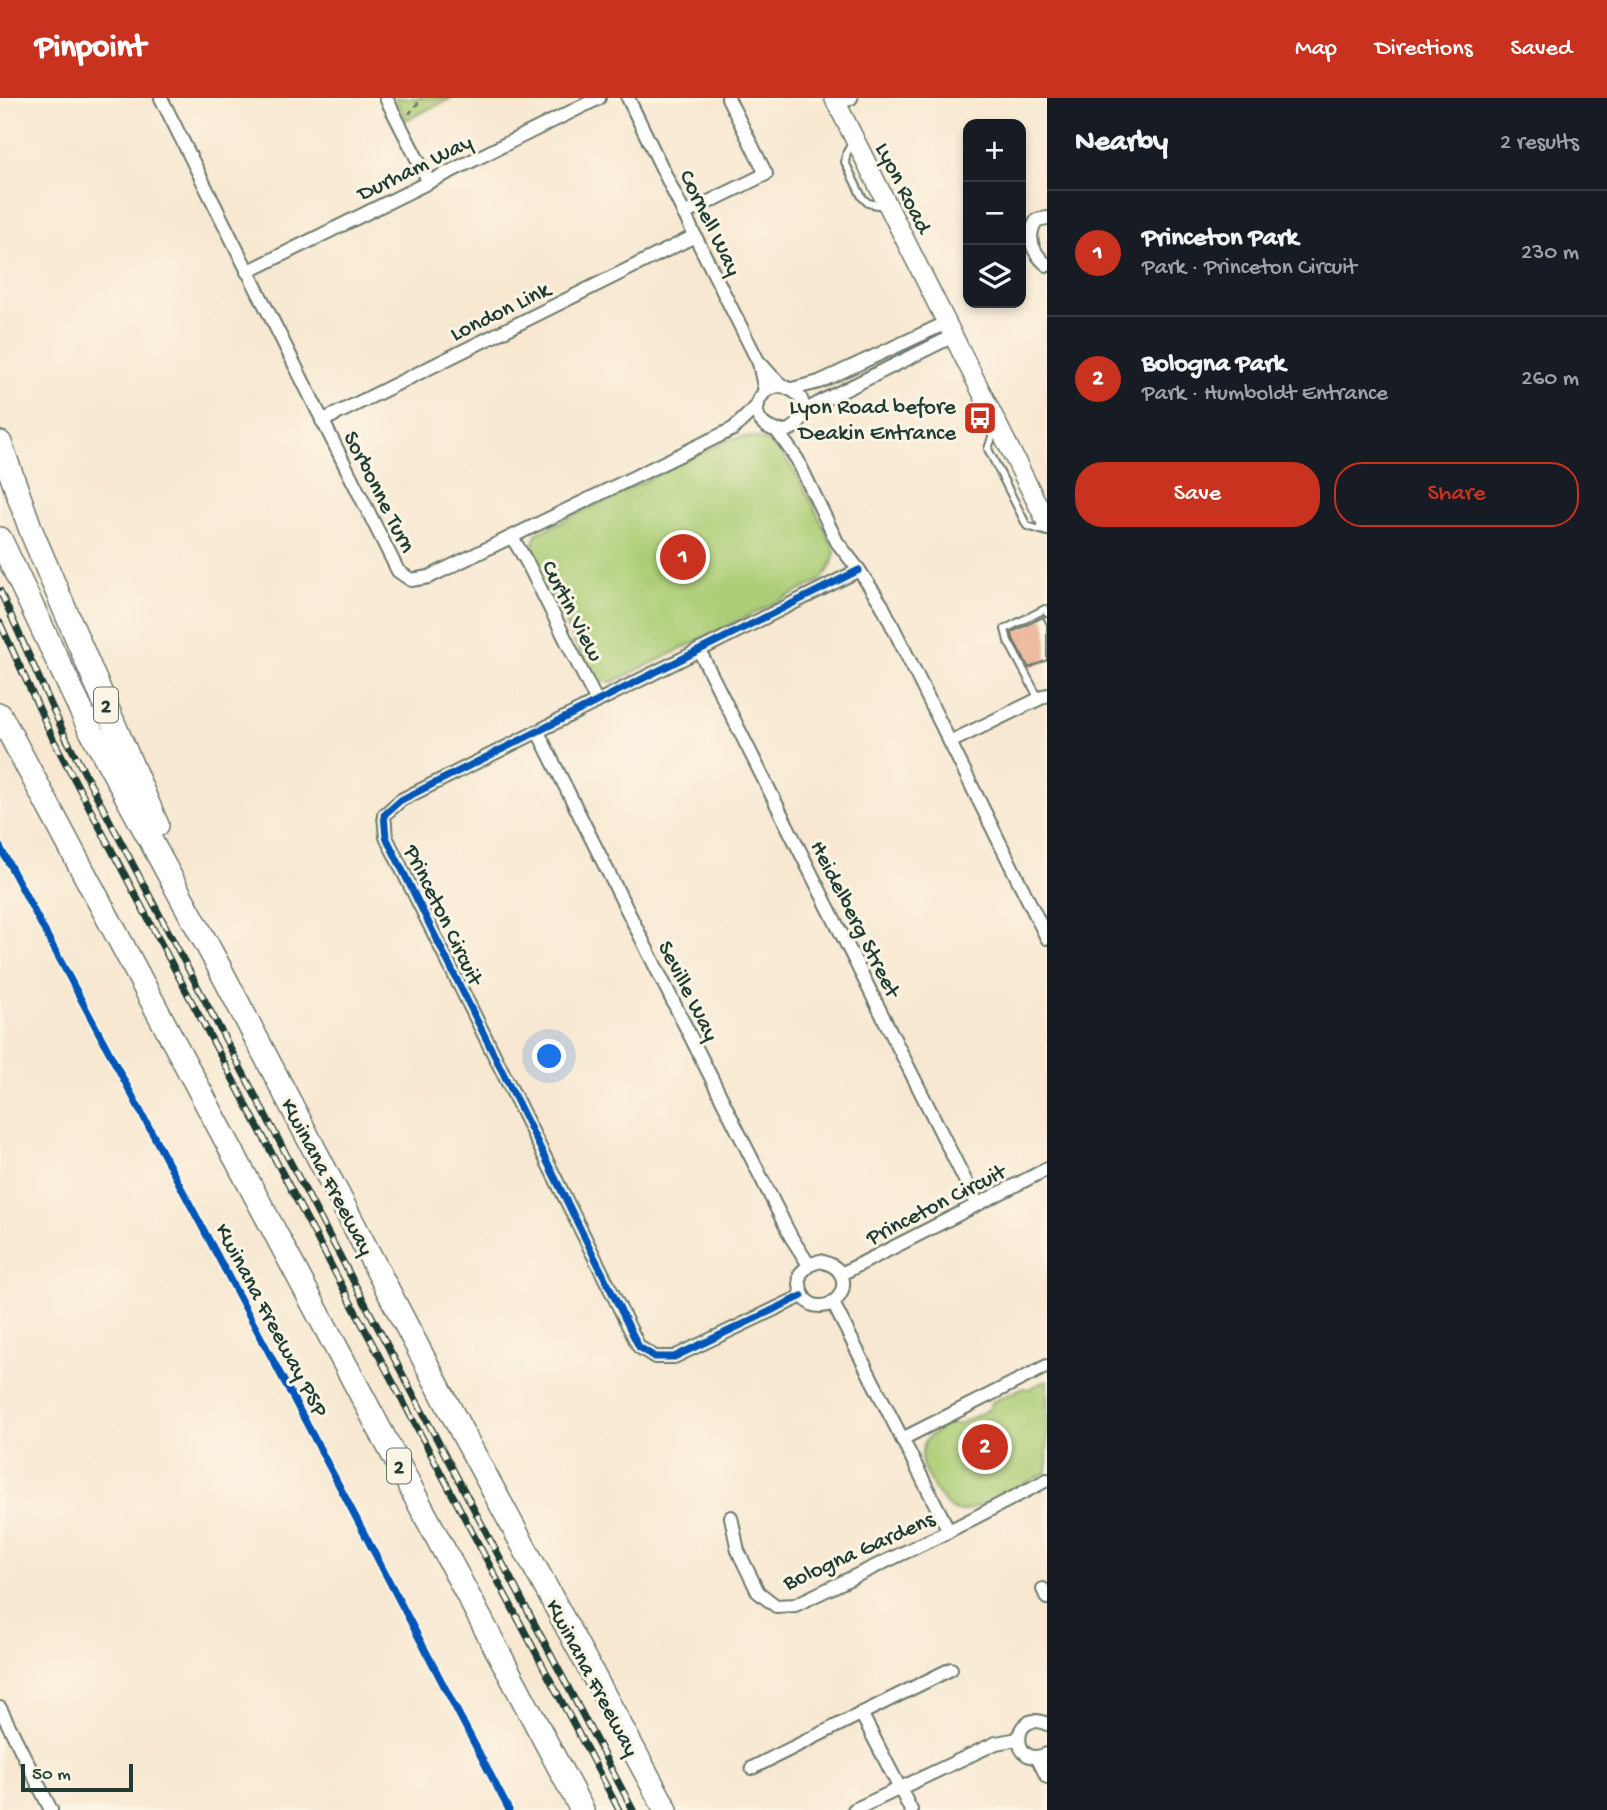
<!DOCTYPE html>
<meta charset="utf-8">
<style>
:root{--surface:#171b24;--page:#20242c;--text:#f1f3f6;--muted:#9ea1a6;--line:#363941;--accent:#c8321e}
body{margin:0;font-family:"Gochi Hand",sans-serif;background:var(--page);color:var(--text)}
.controls{position:absolute;right:21px;top:21px;display:grid;overflow:hidden;border-radius:14px;box-shadow:0 4px 10px #0003}
.controls button{width:63px;height:63px;display:grid;place-items:center;padding:0;border:0;border-bottom:2px solid var(--line);background:var(--surface);color:var(--text);font:35px sans-serif}
.scale{position:absolute;left:21px;bottom:18px;width:112px;box-sizing:border-box;padding-left:7px;border:4px solid #1f3d34;border-top:0;font-size:19px;line-height:24px;white-space:nowrap;color:#1f3d34;-webkit-text-stroke:5px #fcf5e5;paint-order:stroke}
.you{position:absolute;left:550px;top:959px;width:24px;height:24px;margin:-18px;border:5px solid #fff;border-radius:50%;background:#1a73e8;box-shadow:0 0 0 10px #1a73e833}
.badge{display:grid;place-items:center;width:46px;height:46px;border-radius:50%;background:var(--accent);color:#fff;font-size:23px;font-weight:700}
.pin{position:absolute;translate:-50% -50%;border:4px solid #fff;box-shadow:0 2px 7px #0006}
.list{margin:0;padding:0;list-style:none}
h2{display:flex;justify-content:space-between;align-items:center;height:91px;margin:0;padding:0 28px;font-size:30px}
h2 small{font-size:23px;font-weight:400;color:var(--muted)}
.list li{display:grid;grid-template-columns:46px 1fr auto;gap:21px;align-items:center;box-sizing:border-box;height:126px;padding:0 28px;border-top:2px solid var(--line)}
.list b{display:block;font-size:26px;white-space:nowrap}
.list p{margin:0;font-size:23px;white-space:nowrap;color:var(--muted)}
.list em{font-size:23px;font-style:normal;color:var(--muted)}
.actions{display:flex;gap:14px;padding:21px 28px}
.actions a{flex:1;padding:16px 0;border:2px solid var(--accent);border-radius:28px;text-align:center;font-size:24px;color:var(--accent)}
.actions .main{background:var(--accent);color:#fff}
.icon{flex:none;width:38px;height:38px;fill:none;stroke:currentColor;stroke-width:2;stroke-linecap:round;stroke-linejoin:round}
.map{position:relative;flex:none;width:1047px;height:1712px;overflow:hidden}
header{display:flex;align-items:center;gap:42px;box-sizing:border-box;height:98px;padding:0 35px;background:var(--accent);color:#fff}
header strong{font-size:33px}
nav{display:flex;gap:38px;margin-inline-start:auto;font-size:24px}
main{display:flex}
aside{flex:1;background:var(--surface)}
.map>svg:first-child{display:block}
.green{fill:#adce77;stroke:#668656;stroke-width:2}
.building{fill:#e49c7b}
.lines{fill:none;stroke-linecap:round;stroke-linejoin:round}
.lane-casing{stroke:#6b796b;stroke-width:10}
.street-casing{stroke:#6b796b;stroke-width:16}
.secondary-casing{stroke:#6b796b;stroke-width:21}
.highway-casing{stroke:#6b796b;stroke-width:26}
.path{stroke:#6b796b;stroke-width:2.5;stroke-dasharray:5 5;stroke-linecap:butt}
.lane{stroke:#fff;stroke-width:6}
.street{stroke:#fff;stroke-width:12}
.secondary{stroke:#fff;stroke-width:18}
.highway{stroke:#fff;stroke-width:23}
.rail-casing{stroke:#1f3d34;stroke-width:7}
.rail{stroke:#fcf5e5;stroke-width:4.5;stroke-dasharray:13;stroke-linecap:butt}
.cycleway-casing{stroke:#fcf5e5;stroke-width:11}
.cycleway{stroke:#0057b8;stroke-width:7}
.labels{text-anchor:middle;stroke-width:6;stroke-linejoin:round;paint-order:stroke}
.shield{fill:#fcf5e5;stroke:#617469;stroke-width:2}
.shield-label{font-size:21px;font-weight:bold;fill:#1f3d34}
.street-label{font-size:23px;fill:#1f3d34;stroke:#fcf5e5}
.poi-label{font-size:23px;fill:#1f3d34;stroke:#fcf5e5;text-anchor:end}
</style>
<header>
<strong>Pinpoint</strong>
<nav><a>Map</a><a>Directions</a><a>Saved</a></nav>
</header>
<main>
<div class="map">
<svg width="1047" height="1712" viewBox="0 0 1047 1712">
<rect width="100%" height="100%" fill="#fcf5e5"/>
<filter id="ink" filterUnits="userSpaceOnUse"><feTurbulence type="fractalNoise" baseFrequency=".0143" numOctaves="2"/><feDisplacementMap in="SourceGraphic" scale="14" xChannelSelector="R" yChannelSelector="G"/><feConvolveMatrix kernelMatrix="1 2 1 2 8 2 1 2 1" color-interpolation-filters="sRGB"/></filter>
<filter id="wash" filterUnits="userSpaceOnUse"><feTurbulence type="fractalNoise" baseFrequency=".00686" numOctaves="4" result="noise"/><feDisplacementMap in="SourceGraphic" scale="28" xChannelSelector="R" yChannelSelector="G"/><feGaussianBlur stdDeviation="1.57" result="paint"/><feColorMatrix in="noise" values="0 0 0 0 0 0 0 0 0 0 0 0 0 0 0 0 0 1.4 0 .05"/><feComposite in="paint" operator="in"/></filter>
<g filter="url(#wash)">
<rect width="100%" height="100%" fill="#f8e8d1"/>
<g class="green">
<polygon points="395,0 452,0 406,22"/>
<path d="M744,339C749,339 755,339 760,341C794,352 819,423 835,453C833,466 829,473 820,483L613,584C602,584 596,581 589,572L534,464C532,453 532,446 536,436L729,341Z"/>
<path d="M1047,1282V1374C1031,1382 972,1416 957,1413C944,1411 926,1378 922,1366C921,1360 922,1350 925,1344C930,1335 943,1330 951,1325L957,1327L990,1311L992,1304L1022,1290L1029,1291Z"/>
</g>
<g id="blocks">
<polygon class="building" points="1043,519 1047,527 1047,562 1029,570 1013,541 1012,534"/>
</g>
</g>
<g filter="url(#ink)">
<use href="#blocks" fill-opacity="0" stroke="#6b796b" stroke-width="2"/>
<g class="lines">
<g class="lane-casing">
<g id="lane">
<polyline points="852,45 847,54 845,64 862,99 868,105 883,108"/>
<polyline points="995,330 988,351 1027,428 1047,434"/>
<polyline points="1039,601 1008,543 1005,531 1045,511 1047,515"/>
</g>
</g>
<g class="street-casing">
<g id="street">
<polyline points="161,0 398,473 411,482 429,479 733,331 758,307"/>
<polyline points="386,0 429,84"/>
<polyline points="628,0 695,138 759,265 765,293"/>
<polyline points="837,6 851,0"/>
<polyline points="684,116 766,76 728,0"/>
<path d="M1047,120L1037,122C1025,139 1033,155 1047,167"/>
<polyline points="247,174 599,0"/>
<path d="M760,265C767,272 775,283 783,288C790,292 796,292 801,301C803,305 804,311 802,317C794,348 744,329 760,300C765,291 774,288 783,288"/>
<polyline points="792,291 819,284 946,225"/>
<polyline points="803,314 826,301 953,238"/>
<polyline points="322,323 695,138"/>
<polyline points="777,333 797,361 837,444 859,472 882,507 1047,840"/>
<polyline points="512,439 528,466 597,604"/>
<polyline points="699,552 977,1106"/>
<polyline points="538,634 791,1139 809,1167"/>
<polyline points="950,644 1047,597"/>
<path d="M820,1163C831,1166 841,1170 843,1183C846,1212 796,1223 800,1176L809,1167Z"/>
<polyline points="841,1176 1047,1071"/>
<polyline points="802,1198 674,1259 655,1259 639,1249 386,739 384,717 401,702 859,472"/>
<polyline points="833,1205 949,1433"/>
<polyline points="902,1341 1047,1268"/>
<polyline points="731,1419 738,1453 758,1494 776,1508 795,1507 949,1433 1047,1382"/>
<polyline points="1043,1491 1047,1500"/>
<polyline points="0,1610 51,1712"/>
<polyline points="861,1615 911,1712"/>
<path d="M1047,1626C1010,1609 1010,1673 1047,1656"/>
<polyline points="1037,1659 1047,1679"/>
<polyline points="752,1670 951,1571"/>
<polyline points="854,1712 996,1645 1018,1641"/>
</g>
</g>
<g class="secondary-casing">
<polyline id="secondary" points="834,0 1047,425"/>
</g>
<g class="highway-casing">
<g id="highway">
<polyline points="0,345 32,435 157,727"/>
<polyline points="0,441 88,627 218,867 463,1336 666,1712"/>
<polyline points="0,617 582,1712"/>
</g>
</g>
<polyline class="path" points="409,16 422,0"/>
<use href="#lane" class="lane"/>
<use href="#street" class="street"/>
<use href="#secondary" class="secondary"/>
<use href="#highway" class="highway"/>
<g class="rail-casing">
<g id="rail">
<polyline points="0,493 65,638 633,1712"/>
<polyline points="0,525 53,641 619,1712"/>
</g>
</g>
<use href="#rail" class="rail"/>
<g class="cycleway-casing">
<g id="cycleway">
<polyline points="0,749 309,1330 509,1712"/>
<polyline points="802,1198 674,1259 655,1259 639,1249 386,739 384,717 401,702 859,472"/>
</g>
</g>
<use href="#cycleway" class="cycleway"/>
</g>
</g>
<defs>
<g id="bus-square" transform="scale(1.75)"><rect x="-9" y="-9" width="18" height="18" rx="4" fill="#c8321e" stroke="#fcf5e5"/><path d="M-5-6H5V4H4V6H2V4H-2V6H-4V4H-5ZM-3.5-4V0h7V-4ZM-3.5 1.2v1.5H-2V1.2ZM2 1.2v1.5H3.5V1.2Z" fill="#fff"/></g>
</defs>
<g fill-rule="evenodd">
<use href="#bus-square" x="980" y="320"/>
</g>
<g class="labels">
<g class="shield">
<rect x="94" y="589.5" width="24" height="35" rx="5"/>
<rect x="387" y="1350.5" width="24" height="35" rx="5"/>
</g>
<g class="shield-label">
<text x="106" y="614">2</text>
<text x="399" y="1375">2</text>
</g>
<g class="street-label">
<text transform="translate(414 68) rotate(-26)" y="8">Durham Way</text>
<text transform="translate(905 89) rotate(63)" y="8">Lyon Road</text>
<text transform="translate(712 124) rotate(64)" y="8">Cornell Way</text>
<text transform="translate(499 212) rotate(-26)" y="8">London Link</text>
<text transform="translate(381 393) rotate(63)" y="8">Sorbonne Turn</text>
<text transform="translate(574 512) rotate(63)" y="8">Curtin View</text>
<text transform="translate(445 816) rotate(64)" y="8">Princeton Circuit</text>
<text transform="translate(857 820) rotate(63)" y="8">Heidelberg Street</text>
<text transform="translate(690 892) rotate(63)" y="8">Seville Way</text>
<text transform="translate(329 1078) rotate(62)" y="8">Kwinana Freeway</text>
<text transform="translate(935 1105) rotate(-27)" y="8">Princeton Circuit</text>
<text transform="translate(273 1221) rotate(62)" y="8">Kwinana Freeway PSP</text>
<text transform="translate(858 1451) rotate(-24)" y="8">Bologna Gardens</text>
<text transform="translate(594 1579) rotate(62)" y="8">Kwinana Freeway</text>
</g>
<g class="poi-label">
<text x="956" y="315">Lyon Road before<tspan x="956" dy="26">Deakin Entrance</tspan></text>
</g>
</g>
</svg>
<div class="controls">
<button>+</button>
<button>−</button>
<button><svg class="icon" aria-label="layers" viewBox="0 0 24 24"><path d="M12 4l9 5-9 5-9-5zM3 14l9 5 9-5"/></svg></button>
</div>
<div class="scale">50 m</div>
<div class="you"></div>
<div class="pin badge" style="left:683px;top:459px">1</div>
<div class="pin badge" style="left:985px;top:1349px">2</div>
</div>
<aside>
<h2>Nearby<small>2 results</small></h2>
<ul class="list">
<li><span class="badge">1</span><div><b>Princeton Park</b><p>Park · Princeton Circuit</p></div><em>230 m</em></li>
<li><span class="badge">2</span><div><b>Bologna Park</b><p>Park · Humboldt Entrance</p></div><em>260 m</em></li>
</ul>
<div class="actions"><a class="main">Save</a><a>Share</a></div>
</aside>
</main>
